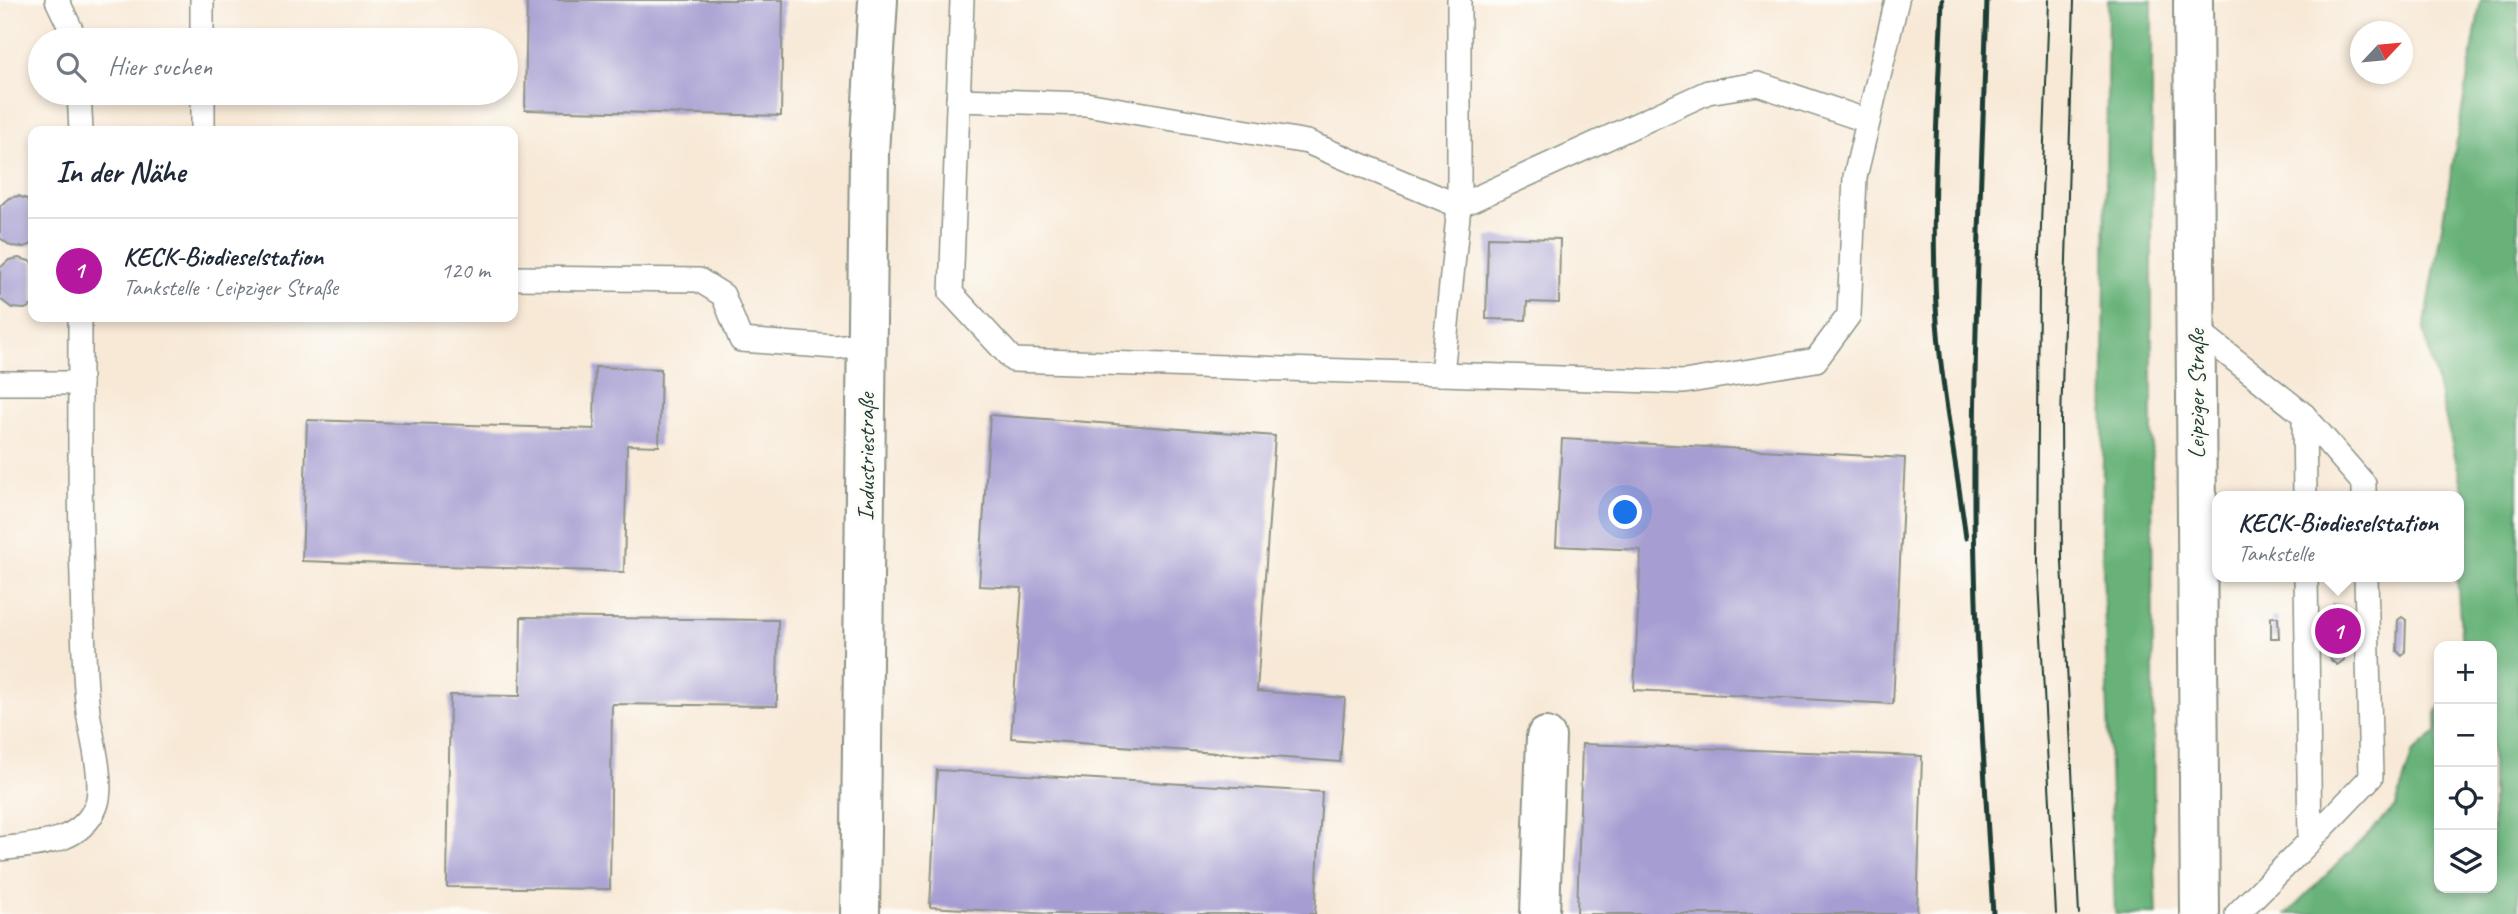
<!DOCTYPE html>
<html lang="de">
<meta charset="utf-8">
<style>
:root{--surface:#fff;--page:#f6f6f7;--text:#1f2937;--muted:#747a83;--line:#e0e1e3;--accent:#b5179e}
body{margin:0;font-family:Caveat,sans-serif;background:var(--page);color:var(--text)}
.controls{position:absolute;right:21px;bottom:21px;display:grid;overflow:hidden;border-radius:14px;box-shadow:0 4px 10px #0003}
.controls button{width:63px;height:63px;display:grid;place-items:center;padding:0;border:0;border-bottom:2px solid var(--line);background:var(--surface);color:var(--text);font:35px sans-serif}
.compass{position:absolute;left:2350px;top:21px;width:63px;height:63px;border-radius:50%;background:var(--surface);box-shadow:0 4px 10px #0003;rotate:64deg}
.you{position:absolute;left:1626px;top:513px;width:24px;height:24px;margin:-18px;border:5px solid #fff;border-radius:50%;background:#1a73e8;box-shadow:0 0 0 10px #1a73e833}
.badge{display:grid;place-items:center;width:46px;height:46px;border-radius:50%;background:var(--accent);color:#fff;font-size:23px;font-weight:700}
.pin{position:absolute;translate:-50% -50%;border:4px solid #fff;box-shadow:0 2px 7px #0006}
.popup{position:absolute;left:2212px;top:491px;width:252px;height:91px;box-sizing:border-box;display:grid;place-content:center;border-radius:14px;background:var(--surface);filter:drop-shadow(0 2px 5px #0005);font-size:23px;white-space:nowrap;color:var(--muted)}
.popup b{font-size:26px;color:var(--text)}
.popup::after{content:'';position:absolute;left:50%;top:100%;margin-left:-14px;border:14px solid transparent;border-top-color:var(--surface)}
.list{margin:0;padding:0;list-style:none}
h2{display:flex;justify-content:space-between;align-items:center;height:91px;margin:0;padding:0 28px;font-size:30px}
h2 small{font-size:23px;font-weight:400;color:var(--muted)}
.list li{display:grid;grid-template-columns:46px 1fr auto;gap:21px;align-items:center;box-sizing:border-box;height:105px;padding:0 28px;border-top:2px solid var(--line)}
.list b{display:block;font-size:26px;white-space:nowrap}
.list p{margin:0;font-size:23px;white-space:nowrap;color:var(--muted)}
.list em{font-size:23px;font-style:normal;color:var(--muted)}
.icon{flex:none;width:38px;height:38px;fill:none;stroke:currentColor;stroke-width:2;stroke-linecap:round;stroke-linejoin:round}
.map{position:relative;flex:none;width:2518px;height:914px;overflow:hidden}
.search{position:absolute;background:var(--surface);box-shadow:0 4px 10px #0003;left:28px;top:28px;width:490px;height:77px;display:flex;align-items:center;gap:18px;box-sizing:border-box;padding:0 24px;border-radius:38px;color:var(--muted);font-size:26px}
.panel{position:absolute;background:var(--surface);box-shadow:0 4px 10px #0003;left:28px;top:126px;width:490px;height:196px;border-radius:14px}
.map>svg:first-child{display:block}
.forest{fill:#68b279;stroke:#447856;stroke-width:2}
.building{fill:#a69ed2}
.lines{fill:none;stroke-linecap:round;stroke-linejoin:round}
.service-casing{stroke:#8c9386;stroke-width:26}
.minor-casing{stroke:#8c9386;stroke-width:42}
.service{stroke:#fff;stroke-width:23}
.minor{stroke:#fff;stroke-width:38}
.tram{stroke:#1f3d34;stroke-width:2}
.rail{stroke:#1f3d34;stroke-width:5}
.labels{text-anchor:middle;stroke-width:7;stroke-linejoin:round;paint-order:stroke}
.street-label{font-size:24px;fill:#1f3d34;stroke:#fdfcf7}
</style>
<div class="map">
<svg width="2518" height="914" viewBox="0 0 2518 914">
<rect width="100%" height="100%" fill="#fdfcf7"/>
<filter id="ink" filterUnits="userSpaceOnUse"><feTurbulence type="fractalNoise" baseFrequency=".0143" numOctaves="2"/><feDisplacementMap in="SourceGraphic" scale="14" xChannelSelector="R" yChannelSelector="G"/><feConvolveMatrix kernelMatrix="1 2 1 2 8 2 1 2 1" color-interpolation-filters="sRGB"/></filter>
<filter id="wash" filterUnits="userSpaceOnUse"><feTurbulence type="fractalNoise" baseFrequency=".00686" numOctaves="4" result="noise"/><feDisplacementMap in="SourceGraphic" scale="28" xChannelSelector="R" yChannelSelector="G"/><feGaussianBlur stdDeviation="1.57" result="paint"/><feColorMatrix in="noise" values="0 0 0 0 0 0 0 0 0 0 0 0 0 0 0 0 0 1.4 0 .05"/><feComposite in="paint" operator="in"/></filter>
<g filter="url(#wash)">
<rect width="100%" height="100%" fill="#f8e9d7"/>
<g class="forest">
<polygon points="2108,0 2152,0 2152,476 2154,843 2157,914 2115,914 2102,542"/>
<polygon points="2481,0 2518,0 2518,914 2287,914 2396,806 2412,754 2436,733 2436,714 2439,706 2439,888 2492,888 2492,646 2462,646 2457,577 2459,527 2464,493 2424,330"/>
</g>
<g id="blocks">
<g class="building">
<polygon points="527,0 783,0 781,116 525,110"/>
<polygon points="18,196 33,201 33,244 24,247 11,246 0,238 0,206 9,198"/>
<polygon points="1488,237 1560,239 1559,303 1527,302 1526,320 1486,319"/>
<polygon points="19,258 33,262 33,305 25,309 12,308 0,299 0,268 9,260"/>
<polygon points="595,367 661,369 659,446 627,445 624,572 302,561 307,420 594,429"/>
<polygon points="990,415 1275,436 1257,691 1345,698 1340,762 1011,738 1022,588 979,586"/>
<polygon points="1562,439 1905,458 1893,704 1634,690 1641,550 1556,546"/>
<polygon points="2334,604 2341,605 2343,609 2344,660 2337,665 2331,660 2330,654 2329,609"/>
<polygon points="521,617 778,620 777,706 612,704 610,889 447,887 450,695 520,696"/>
<polygon points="2271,617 2278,617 2279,638 2271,638"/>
<polygon points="2402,617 2406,620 2405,652 2402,656 2397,651 2398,620"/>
<polygon points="1582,744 1922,756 1917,914 1577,914"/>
<polygon points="937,770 1322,792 1315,914 1051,914 930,907"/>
</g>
</g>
</g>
<g filter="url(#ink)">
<use href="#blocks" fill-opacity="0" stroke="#8c9386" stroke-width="2"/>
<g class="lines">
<g class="service-casing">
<g id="service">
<polyline points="57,0 76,40"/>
<polyline points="202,0 202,40"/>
<polyline points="962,0 951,293 1013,360 1684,382 1816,360 1849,315 1855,177 1897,0"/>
<polyline points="79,93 81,131"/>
<polyline points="203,93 203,131"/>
<polyline points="958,100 1086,104 1307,142 1459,206 1708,92 1758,84 1868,121"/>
<polyline points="513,278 699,280 723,295 741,340 836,347 868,343"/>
<polyline points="2196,329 2304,415 2305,496"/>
<polyline points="1442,374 1459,206 1459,0"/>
<polyline points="0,383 80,383"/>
<polyline points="2304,415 2364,484 2364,496"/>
<polyline points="2310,841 2371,777 2366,577"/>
<path d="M0,849C35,844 80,845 96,806C105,783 91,736 88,711C83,667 83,622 82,578C79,491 80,404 80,317"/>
<polyline points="2237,914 2310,841 2306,577"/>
</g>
</g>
<g class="minor-casing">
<g id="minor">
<polyline points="2193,0 2200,914"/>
<polyline points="860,914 869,153 878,0"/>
<polyline points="1540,914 1546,737"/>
</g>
</g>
<use href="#service" class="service"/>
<use href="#minor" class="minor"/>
<g class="tram">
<polyline points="2049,0 2039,282 2037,562 2056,914"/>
<polyline points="2074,0 2061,421 2062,562 2079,914"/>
</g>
<g class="rail">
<path d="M1942,0C1938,101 1931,203 1936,305C1940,383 1956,460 1966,538"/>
<path d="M1987,0C1982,169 1973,338 1974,507C1975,643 1985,779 1993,914"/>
</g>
</g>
</g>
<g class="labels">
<g class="street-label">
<text transform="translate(2196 394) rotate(-90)" y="8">Leipziger Straße</text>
<text transform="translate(866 457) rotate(-90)" y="8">Industriestraße</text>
</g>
</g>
</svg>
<div class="controls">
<button>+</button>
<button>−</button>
<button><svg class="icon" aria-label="locate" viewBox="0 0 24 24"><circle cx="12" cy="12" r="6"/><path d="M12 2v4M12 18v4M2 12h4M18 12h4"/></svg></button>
<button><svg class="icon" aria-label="layers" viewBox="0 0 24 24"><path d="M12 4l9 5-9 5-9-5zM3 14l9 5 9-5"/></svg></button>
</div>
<svg class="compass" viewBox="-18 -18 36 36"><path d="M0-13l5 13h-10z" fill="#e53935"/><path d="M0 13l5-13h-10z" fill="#747a83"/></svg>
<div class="you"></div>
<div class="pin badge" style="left:2338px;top:631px">1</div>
<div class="popup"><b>KECK-Biodieselstation</b>Tankstelle</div>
<div class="search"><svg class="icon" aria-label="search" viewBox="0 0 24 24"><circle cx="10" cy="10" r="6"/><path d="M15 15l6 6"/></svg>Hier suchen</div>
<section class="panel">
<h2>In der Nähe<small></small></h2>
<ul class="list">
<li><span class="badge">1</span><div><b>KECK-Biodieselstation</b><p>Tankstelle · Leipziger Straße</p></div><em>120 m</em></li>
</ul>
</section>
</div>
